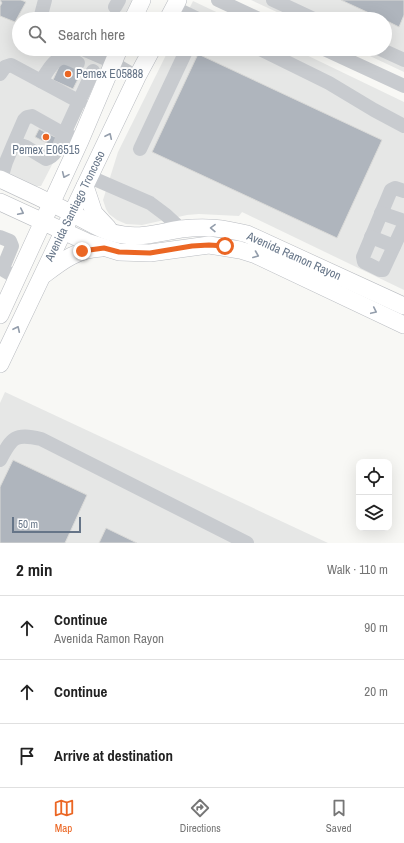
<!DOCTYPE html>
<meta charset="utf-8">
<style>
:root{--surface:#fff;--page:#f2f2f2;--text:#222;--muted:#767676;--line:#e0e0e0;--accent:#eb6623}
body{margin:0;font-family:"Archivo Narrow",sans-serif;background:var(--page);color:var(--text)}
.controls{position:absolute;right:12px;bottom:12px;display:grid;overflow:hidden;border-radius:8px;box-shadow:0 4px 16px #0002}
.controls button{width:36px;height:36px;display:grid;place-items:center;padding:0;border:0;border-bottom:1px solid var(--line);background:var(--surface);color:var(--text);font:20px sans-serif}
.scale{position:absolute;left:12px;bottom:10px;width:69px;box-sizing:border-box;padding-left:4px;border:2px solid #667588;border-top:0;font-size:11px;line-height:14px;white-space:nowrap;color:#667588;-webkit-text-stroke:3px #fff;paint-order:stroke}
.stop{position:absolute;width:12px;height:12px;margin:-9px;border:3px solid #eb6623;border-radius:50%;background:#fff}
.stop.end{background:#eb6623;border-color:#fff;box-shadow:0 1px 4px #0008}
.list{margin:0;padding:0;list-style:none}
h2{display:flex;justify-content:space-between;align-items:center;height:52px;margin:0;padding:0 16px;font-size:17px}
h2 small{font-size:13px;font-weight:400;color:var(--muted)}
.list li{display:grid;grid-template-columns:26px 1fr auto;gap:12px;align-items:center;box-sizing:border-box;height:64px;padding:0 16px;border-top:1px solid var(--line)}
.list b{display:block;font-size:15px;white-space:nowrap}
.list p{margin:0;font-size:13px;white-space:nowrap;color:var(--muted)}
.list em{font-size:13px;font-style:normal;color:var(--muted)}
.icon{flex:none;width:22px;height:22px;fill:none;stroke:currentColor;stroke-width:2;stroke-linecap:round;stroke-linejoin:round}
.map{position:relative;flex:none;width:404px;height:543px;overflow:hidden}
.search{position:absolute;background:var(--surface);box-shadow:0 4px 16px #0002;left:12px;right:12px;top:12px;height:44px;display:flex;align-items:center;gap:10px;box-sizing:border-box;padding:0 14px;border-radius:22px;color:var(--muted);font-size:15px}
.sheet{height:244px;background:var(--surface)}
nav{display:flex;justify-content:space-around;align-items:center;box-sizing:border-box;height:56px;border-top:1px solid var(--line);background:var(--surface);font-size:11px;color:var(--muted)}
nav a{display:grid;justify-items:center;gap:2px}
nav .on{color:var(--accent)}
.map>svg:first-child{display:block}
.built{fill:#e6e7e6}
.building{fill:#afb5bd;stroke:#dadad8}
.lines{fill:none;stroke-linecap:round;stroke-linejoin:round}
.major-casing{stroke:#b9bcc1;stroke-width:18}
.minor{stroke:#c8cbcf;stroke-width:14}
.major{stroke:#fff;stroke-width:17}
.oneway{stroke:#949eac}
.route{stroke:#eb6623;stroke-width:5}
.poi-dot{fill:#eb6623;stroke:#fff;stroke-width:1.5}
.labels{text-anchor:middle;stroke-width:4;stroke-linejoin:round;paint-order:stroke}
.poi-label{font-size:12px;fill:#667588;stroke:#fff;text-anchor:start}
.street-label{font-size:12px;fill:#667588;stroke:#fff}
</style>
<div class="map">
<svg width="404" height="543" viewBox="0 0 404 543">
<rect width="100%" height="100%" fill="#f8f8f5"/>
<g class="built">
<polygon points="0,0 135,0 126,19 19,19 19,49 112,49 41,186 34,186 0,170"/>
<polygon points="251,0 404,0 404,72 355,49 385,49 385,19 292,19"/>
<polygon points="193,1 231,19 184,19"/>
<polygon points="169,49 294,49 404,102 404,290 242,212 239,216 199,214 187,215 142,225 126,224 117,220 109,214 106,209 103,200 118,152"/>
<polygon points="5,392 328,543 0,543 0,403"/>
</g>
<g class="building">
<polygon points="0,0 21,0 26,2 15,22 0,16 0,6 2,3"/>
<polygon points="341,0 404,0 404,15 399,27 385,20 385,19 382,19"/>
<polygon points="198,54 382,140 337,238 152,152"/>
<polygon points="62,60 83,69 73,89 53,80"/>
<polygon points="39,129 57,138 53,146 35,137"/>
<polygon points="13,460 87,495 65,543 0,543 0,487"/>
<polygon points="106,528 137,543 99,543"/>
</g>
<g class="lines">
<g class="major-casing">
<g id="major">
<polyline points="133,19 142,0"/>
<polyline points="168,19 178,0"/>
<path d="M0,179C24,190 47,201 71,213C89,222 104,233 124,235C143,238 162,232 181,229C206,226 223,228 247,234L404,306"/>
<polyline points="85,186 94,213 108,228"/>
<polyline points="0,202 87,242 119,252 150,253 209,245 240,250 256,255 404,325"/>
<path d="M45,274C63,260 78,249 102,248"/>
<polyline points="0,315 80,141 119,49"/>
<polyline points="0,364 137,77 152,49"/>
</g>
</g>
<g class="minor">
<polyline points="218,0 259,19"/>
<polyline points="273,0 314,19"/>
<polyline points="115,7 119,0"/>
<polyline points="175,8 198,19"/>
<polyline points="40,19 45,0"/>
<polyline points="83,49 104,58 137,77"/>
<polyline points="260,49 329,83 374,110 404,126"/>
<polyline points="324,49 404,86"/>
<polyline points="380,49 404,60"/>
<polyline points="0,74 5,67 11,65 80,102"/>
<path d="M41,81C46,74 55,55 66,58C70,59 74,61 78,63"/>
<polyline points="74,138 64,134 93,71"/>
<polyline points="140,149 187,49"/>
<polyline points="90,177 150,203 166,215 181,229"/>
<path d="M0,182L6,162L14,143L26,147L46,159C57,156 60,143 64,134L32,116L27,117L24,120L14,143"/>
<polyline points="404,191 395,188 391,190 363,257 364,262 380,270 383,270 404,225"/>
<polyline points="381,213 404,221"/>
<polyline points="0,237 10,241 12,246 3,268 5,271 17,278"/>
<polyline points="371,237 394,246"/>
<path d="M0,460C12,437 15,433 41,439L247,543"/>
</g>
<use href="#major" class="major"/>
</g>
<defs><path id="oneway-chevron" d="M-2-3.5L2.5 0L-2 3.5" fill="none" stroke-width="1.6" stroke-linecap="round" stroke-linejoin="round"/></defs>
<g class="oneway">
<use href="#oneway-chevron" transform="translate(109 136) rotate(-65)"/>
<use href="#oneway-chevron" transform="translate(65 175) rotate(114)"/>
<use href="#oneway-chevron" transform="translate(21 212) rotate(26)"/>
<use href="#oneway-chevron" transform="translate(213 228) rotate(-179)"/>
<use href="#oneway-chevron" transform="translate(256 255) rotate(22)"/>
<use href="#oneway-chevron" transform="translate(374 311) rotate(25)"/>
<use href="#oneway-chevron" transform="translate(17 329) rotate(-65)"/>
</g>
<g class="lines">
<polyline class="route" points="82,251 104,248 119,252 150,253 192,246 209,245 225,246"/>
</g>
<g class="poi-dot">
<circle cx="68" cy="74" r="4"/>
<circle cx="46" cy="137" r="4"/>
</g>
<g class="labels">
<g class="poi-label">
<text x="76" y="78">Pemex E05888</text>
<text x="46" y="154" text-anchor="middle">Pemex E06515</text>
</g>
<g class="street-label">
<text transform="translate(75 206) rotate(-64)" y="4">Avenida Santiago Troncoso</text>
<text transform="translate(294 256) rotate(24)" y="4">Avenida Ramon Rayon</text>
</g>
</g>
</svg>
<div class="controls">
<button><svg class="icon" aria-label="locate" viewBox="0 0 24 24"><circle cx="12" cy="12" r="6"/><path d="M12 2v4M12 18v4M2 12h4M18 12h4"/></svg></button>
<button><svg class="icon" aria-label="layers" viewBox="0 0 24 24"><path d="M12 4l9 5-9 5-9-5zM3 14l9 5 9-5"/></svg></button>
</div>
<div class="scale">50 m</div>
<div class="stop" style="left:225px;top:246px"></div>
<div class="stop end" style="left:82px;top:251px"></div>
<div class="search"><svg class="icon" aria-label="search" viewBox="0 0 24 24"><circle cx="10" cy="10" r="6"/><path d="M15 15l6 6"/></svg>Search here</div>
</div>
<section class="sheet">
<h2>2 min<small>Walk · 110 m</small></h2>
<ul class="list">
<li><svg class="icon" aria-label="ahead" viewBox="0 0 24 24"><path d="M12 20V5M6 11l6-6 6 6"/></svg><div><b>Continue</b><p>Avenida Ramon Rayon</p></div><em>90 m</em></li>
<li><svg class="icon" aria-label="ahead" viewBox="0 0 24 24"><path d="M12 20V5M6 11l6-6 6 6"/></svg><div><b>Continue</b></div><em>20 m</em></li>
<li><svg class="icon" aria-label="arrive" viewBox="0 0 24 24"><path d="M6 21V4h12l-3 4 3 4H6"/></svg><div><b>Arrive at destination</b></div></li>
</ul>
</section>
<nav>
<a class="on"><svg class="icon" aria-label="map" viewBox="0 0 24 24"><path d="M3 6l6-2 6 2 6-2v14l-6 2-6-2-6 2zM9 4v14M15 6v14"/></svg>Map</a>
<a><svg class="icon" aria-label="directions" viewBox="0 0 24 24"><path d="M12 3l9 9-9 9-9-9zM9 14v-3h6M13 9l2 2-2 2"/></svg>Directions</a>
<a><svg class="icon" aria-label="saved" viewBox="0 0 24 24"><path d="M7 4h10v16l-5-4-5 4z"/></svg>Saved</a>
</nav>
